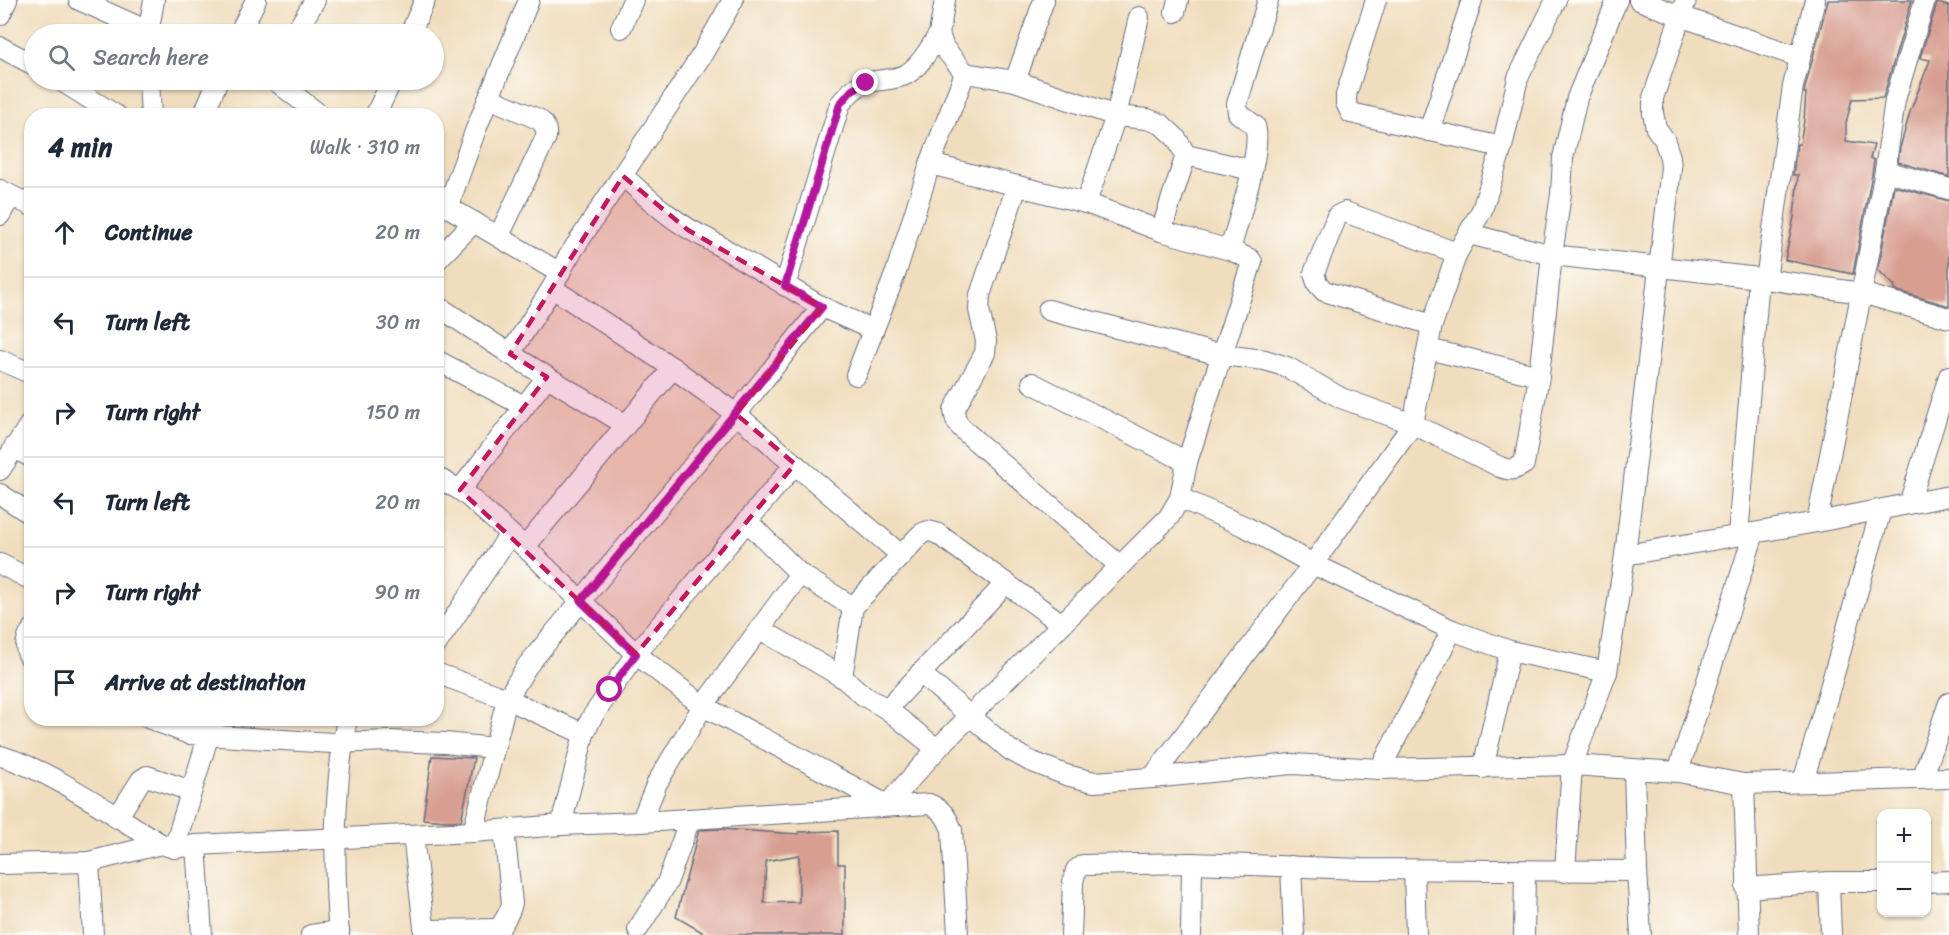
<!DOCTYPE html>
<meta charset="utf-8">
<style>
:root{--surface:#fff;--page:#f6f6f7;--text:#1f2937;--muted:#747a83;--line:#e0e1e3}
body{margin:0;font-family:Sriracha,sans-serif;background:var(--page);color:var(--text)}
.controls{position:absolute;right:18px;bottom:18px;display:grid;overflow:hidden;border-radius:12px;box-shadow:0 2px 4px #0004}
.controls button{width:54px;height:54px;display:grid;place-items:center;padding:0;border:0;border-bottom:2px solid var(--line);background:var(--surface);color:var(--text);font:30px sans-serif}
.stop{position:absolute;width:18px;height:18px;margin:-14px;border:4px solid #b5179e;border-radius:50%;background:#fff}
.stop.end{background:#b5179e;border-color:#fff;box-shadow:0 2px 6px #0008}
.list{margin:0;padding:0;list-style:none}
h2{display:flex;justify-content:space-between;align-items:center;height:78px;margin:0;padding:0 24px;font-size:26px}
h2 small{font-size:20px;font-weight:400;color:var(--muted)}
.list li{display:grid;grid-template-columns:39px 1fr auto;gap:18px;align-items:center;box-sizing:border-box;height:90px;padding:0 24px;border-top:2px solid var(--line)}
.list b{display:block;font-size:22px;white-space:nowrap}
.list em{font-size:20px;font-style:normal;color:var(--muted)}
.icon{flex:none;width:33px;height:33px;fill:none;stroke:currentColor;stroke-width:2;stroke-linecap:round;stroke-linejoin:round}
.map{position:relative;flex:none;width:1949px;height:935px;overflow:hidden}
.search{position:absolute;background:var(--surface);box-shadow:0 2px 4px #0004;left:24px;top:24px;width:420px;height:66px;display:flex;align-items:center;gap:15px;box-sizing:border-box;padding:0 21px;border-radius:33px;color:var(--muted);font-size:22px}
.panel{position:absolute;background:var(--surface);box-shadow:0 2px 4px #0004;left:24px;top:108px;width:420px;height:618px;border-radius:24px}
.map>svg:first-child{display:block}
.building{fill:#d89e91;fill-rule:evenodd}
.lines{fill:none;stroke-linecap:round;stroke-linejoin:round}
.street-casing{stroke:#666c7f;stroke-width:22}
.street{stroke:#fff;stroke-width:20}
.route{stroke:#b5179e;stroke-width:8}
.marked{fill:#c2185b;fill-opacity:0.2;stroke:#c2185b;stroke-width:4.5;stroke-dasharray:12 8;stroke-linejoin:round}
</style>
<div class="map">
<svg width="1949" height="935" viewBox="0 0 1949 935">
<rect width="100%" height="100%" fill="#fdfcf7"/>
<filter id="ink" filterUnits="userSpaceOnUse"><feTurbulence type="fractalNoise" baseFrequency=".0167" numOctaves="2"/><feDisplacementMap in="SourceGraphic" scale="12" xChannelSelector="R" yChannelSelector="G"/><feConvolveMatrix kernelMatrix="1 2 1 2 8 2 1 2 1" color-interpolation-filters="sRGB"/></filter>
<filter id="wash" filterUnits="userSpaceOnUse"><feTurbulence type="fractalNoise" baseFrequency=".008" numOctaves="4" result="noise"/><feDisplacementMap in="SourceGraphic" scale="24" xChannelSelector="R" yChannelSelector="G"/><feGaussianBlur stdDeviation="1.35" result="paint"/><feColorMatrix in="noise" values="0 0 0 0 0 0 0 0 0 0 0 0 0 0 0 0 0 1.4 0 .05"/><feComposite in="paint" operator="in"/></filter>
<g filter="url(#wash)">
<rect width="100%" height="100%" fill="#f0ddbd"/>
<g id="blocks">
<g class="building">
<polygon points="1828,0 1912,0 1883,98 1852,99 1846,123 1846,141 1874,145 1870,158 1874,160 1873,169 1853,274 1785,260 1794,217 1798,175 1793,175 1797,144 1800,144 1804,120 1806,93 1804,93 1805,88"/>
<polygon points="1937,3 1949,6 1949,177 1898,162 1900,148 1910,112 1930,60 1920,58"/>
<polygon points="1894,186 1949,201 1949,306 1894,290 1895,286 1878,270"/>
<polygon points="432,756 474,758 461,821 446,821 423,819"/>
<path d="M721,829L799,834V832L838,831V864H845V935H703L702,932L676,917L699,830ZM799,855V902L764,903L766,861Z"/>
</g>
</g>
</g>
<g filter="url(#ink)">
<use href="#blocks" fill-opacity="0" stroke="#666c7f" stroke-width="1.5"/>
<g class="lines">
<g class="street-casing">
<g id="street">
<polyline points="79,0 148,31"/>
<polyline points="945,0 939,34 944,48 965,73"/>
<polyline points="1376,0 1346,95 1346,103 1351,113 1502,147"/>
<polyline points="1639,0 1680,16 1799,57"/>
<polyline points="1175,12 1178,0"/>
<polyline points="0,15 7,0"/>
<polyline points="621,28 633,0"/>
<polyline points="148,34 154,0"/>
<polyline points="239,34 256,0"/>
<polyline points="295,34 315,0"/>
<polyline points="410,34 425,0"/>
<polyline points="0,47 34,65"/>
<polyline points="60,80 117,116"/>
<polyline points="149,80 151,116"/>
<polyline points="275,80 321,116"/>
<polyline points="1015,81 1116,116 1147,119 1161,124 1176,138 1186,155 1252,170"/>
<path d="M489,98L538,119C545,124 547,129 546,137L499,236"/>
<polyline points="203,116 218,80"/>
<polyline points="375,116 392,80"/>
<polyline points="1429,131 1472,0"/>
<polyline points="1885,171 1949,189"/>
<path d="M623,176C650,200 675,224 708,239L822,307"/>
<path d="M1017,186L980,295L979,310L986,341L985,353L954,410C955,423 960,427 969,435L1120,566"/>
<polyline points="0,190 32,206"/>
<polyline points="436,200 560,273"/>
<polyline points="1086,203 1116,116 1139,17"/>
<polyline points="450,208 452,195 476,129 529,0"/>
<polyline points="0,215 11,196"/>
<polyline points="1161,231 1186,155"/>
<polyline points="1469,234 1552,255 1759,278 1861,293 1949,318"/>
<path d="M1230,250C1237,224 1263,149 1255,126L1238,113L1237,104L1268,0"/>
<polyline points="436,261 474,222"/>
<polyline points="1766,280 1793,86 1815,0"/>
<path d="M785,286L840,104C848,95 854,87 865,83C879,79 894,81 907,74C921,65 930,48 939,34"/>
<polyline points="552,288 673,368 736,414 901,555"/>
<polyline points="436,305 510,354 626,425"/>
<path d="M1048,310L1221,355L1265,360L1287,367L1341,398L1413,424L1500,467C1510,471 1515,470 1524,464L1539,376L1552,255L1561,194L1563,158L1577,98L1617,0"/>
<polyline points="1432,325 1324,291 1317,283 1314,273 1337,216 1345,212 1457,253"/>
<polyline points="1428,349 1539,376"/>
<polyline points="510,354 552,288 567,259 703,53 733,0"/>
<polyline points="0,360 32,374"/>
<polyline points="436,360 524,406"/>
<polyline points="856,375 896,272 930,164 965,73 1015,81 1044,0"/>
<polyline points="1032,383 1187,462"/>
<polyline points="14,447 32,458"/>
<polyline points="0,470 32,421"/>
<polyline points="436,477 460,490 470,498 525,547 636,654 703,706 887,805 937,749 1169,517 1180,498 1187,462 1252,262 1250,259 1230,250 1161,231 1086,203 930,164"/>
<polyline points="460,490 547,377"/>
<polyline points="0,494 32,515"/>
<polyline points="1180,498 1246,527 1313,564 1452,630 1510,651 1607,672"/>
<polyline points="1909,504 1949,376"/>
<polyline points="748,522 800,574"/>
<polyline points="1817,522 1885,171 1895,100 1925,0"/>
<polyline points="1738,536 1759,278"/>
<polyline points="525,547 673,368"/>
<polyline points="1625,555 1817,522 1949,496"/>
<polyline points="0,564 32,580"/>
<polyline points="760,629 842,677 864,696 887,709 937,749"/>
<path d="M32,630C25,641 23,650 32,660"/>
<polyline points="436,645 510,534"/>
<polyline points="436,673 507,699 584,734"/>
<polyline points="920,673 1010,750 1030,761 1066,775 1094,782 1152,778 1292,764 1380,769 1572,765 1678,772 1744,784 1949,778"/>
<path d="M842,677L853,607L919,536C926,530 929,530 938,534L1062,624"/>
<polyline points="887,709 1006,583"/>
<polyline points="148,718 189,734 332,743 390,741 445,743 494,748"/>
<path d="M1,756C54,772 113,815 161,844"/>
<polyline points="1483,768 1510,651"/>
<polyline points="1380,769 1452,630"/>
<polyline points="1634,769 1637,871 1641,935"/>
<polyline points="1678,772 1754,533"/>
<polyline points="1152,778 1313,564 1413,424 1432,325 1457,253 1482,210 1502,147 1518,78 1556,0"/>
<polyline points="1922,779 1949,703"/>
<polyline points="1803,782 1881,510"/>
<polyline points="1744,784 1749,935"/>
<polyline points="117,818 141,780 147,776 191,791"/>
<polyline points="641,822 657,783 703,706 800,574 853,607"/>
<polyline points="561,825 584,734 592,717 636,654 795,464"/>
<polyline points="473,832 507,699 527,666 736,414 822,307 873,330"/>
<polyline points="413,835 425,935"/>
<polyline points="196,845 202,935"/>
<polyline points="174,848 214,718"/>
<polyline points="89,862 93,935"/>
<path d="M0,864L89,862L161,844L174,848L196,845L473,832L561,825L641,822L929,804C942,809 947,817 952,830L958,935"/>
<polyline points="1291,866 1294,935"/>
<polyline points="1414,870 1416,935"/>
<polyline points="1565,872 1572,765 1607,672 1625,555 1671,168 1670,157 1664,139 1656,128 1653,113 1653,98 1686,0"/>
<polyline points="1829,882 1831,935"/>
<polyline points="1926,882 1949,881"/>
<polyline points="1746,888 1829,882 1882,882"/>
<polyline points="638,929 667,883 690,819"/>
<polyline points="424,930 499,929"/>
<polyline points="311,935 339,931"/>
<path d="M339,935C333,864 334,789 347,718"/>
<path d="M497,935C501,922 509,918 512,903L504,830"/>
<polyline points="1071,935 1073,882 1076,870 1083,865 1192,863 1361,869 1637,871"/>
<polyline points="1191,935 1192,863"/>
<polyline points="1524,935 1525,871"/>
</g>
</g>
<use href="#street" class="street"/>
</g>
</g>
<g class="lines" filter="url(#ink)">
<polyline class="route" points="610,690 636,654 581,601 822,307 785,286 840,104 852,90 866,83"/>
</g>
<path class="marked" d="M623,176L688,230L822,307L736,414L795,464L636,654L460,490L547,377L510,354Z"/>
</svg>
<div class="controls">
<button>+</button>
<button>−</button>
</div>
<div class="stop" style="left:610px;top:690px"></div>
<div class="stop end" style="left:866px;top:83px"></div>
<div class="search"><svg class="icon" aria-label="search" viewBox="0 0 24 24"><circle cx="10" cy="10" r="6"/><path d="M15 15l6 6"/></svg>Search here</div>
<section class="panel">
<h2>4 min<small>Walk · 310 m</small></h2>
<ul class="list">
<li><svg class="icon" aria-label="ahead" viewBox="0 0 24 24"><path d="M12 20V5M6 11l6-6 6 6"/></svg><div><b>Continue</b></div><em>20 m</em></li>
<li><svg class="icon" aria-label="left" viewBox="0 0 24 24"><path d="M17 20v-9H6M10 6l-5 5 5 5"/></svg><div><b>Turn left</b></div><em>30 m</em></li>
<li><svg class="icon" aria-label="right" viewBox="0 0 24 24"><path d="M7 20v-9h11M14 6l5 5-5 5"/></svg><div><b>Turn right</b></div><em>150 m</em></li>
<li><svg class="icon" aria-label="left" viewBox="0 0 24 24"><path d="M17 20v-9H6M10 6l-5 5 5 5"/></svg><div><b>Turn left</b></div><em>20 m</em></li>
<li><svg class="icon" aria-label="right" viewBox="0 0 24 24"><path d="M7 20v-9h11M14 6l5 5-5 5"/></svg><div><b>Turn right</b></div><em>90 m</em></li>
<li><svg class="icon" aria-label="arrive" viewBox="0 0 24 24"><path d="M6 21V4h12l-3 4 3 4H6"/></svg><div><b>Arrive at destination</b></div></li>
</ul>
</section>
</div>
